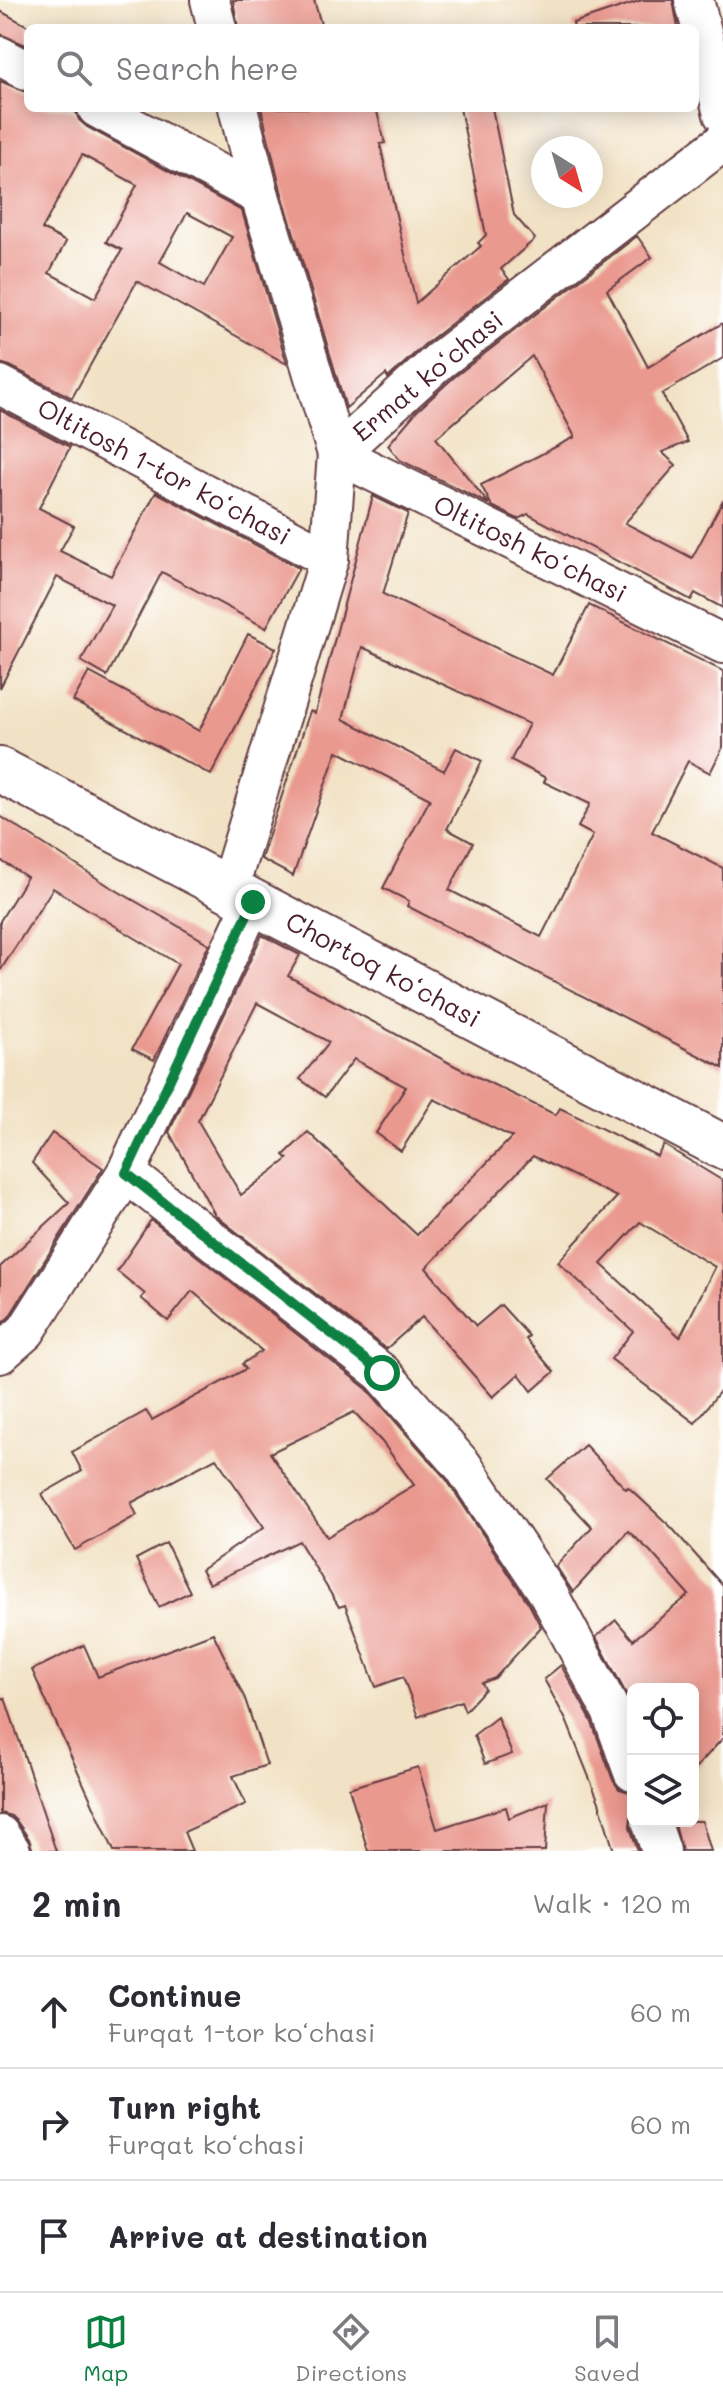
<!DOCTYPE html>
<meta charset="utf-8">
<style>
:root{--surface:#fff;--page:#f7f7f7;--text:#2b2b33;--muted:#7c7c81;--line:#e1e1e2;--accent:#0b8043}
body{margin:0;font-family:Mali,sans-serif;background:var(--page);color:var(--text)}
.controls{position:absolute;right:24px;bottom:24px;display:grid;overflow:hidden;border-radius:12px;box-shadow:0 4px 20px #0003}
.controls button{width:72px;height:72px;display:grid;place-items:center;padding:0;border:0;border-bottom:2px solid var(--line);background:var(--surface);color:var(--text);font:40px sans-serif}
.compass{position:absolute;left:531px;top:136px;width:72px;height:72px;border-radius:50%;background:var(--surface);box-shadow:0 4px 20px #0003;rotate:143deg}
.stop{position:absolute;width:24px;height:24px;margin:-18px;border:6px solid #0b8043;border-radius:50%;background:#fff}
.stop.end{background:#0b8043;border-color:#fff;box-shadow:0 2px 8px #0008}
.list{margin:0;padding:0;list-style:none}
h2{display:flex;justify-content:space-between;align-items:center;height:104px;margin:0;padding:0 32px;font-size:34px}
h2 small{font-size:26px;font-weight:400;color:var(--muted)}
.list li{display:grid;grid-template-columns:52px 1fr auto;gap:24px;align-items:center;box-sizing:border-box;height:112px;padding:0 32px;border-top:2px solid var(--line)}
.list b{display:block;font-size:30px;white-space:nowrap}
.list p{margin:0;font-size:26px;white-space:nowrap;color:var(--muted)}
.list em{font-size:26px;font-style:normal;color:var(--muted)}
.icon{flex:none;width:44px;height:44px;fill:none;stroke:currentColor;stroke-width:2;stroke-linecap:round;stroke-linejoin:round}
.map{position:relative;flex:none;width:723px;height:1851px;overflow:hidden}
.search{position:absolute;background:var(--surface);box-shadow:0 4px 20px #0003;left:24px;right:24px;top:24px;height:88px;display:flex;align-items:center;gap:20px;box-sizing:border-box;padding:0 28px;border-radius:12px;color:var(--muted);font-size:30px}
.sheet{height:440px;background:var(--surface)}
nav{display:flex;justify-content:space-around;align-items:center;box-sizing:border-box;height:112px;border-top:2px solid var(--line);background:var(--surface);font-size:22px;color:var(--muted)}
nav a{display:grid;justify-items:center;gap:4px}
nav .on{color:var(--accent)}
.map>svg:first-child{display:block}
.building{fill:#ea998f;fill-rule:evenodd}
.lines{fill:none;stroke-linecap:round;stroke-linejoin:round}
.minor-casing{stroke:#633c42;stroke-width:42}
.major-casing{stroke:#633c42;stroke-width:48}
.minor{stroke:#fff;stroke-width:38}
.major{stroke:#fff;stroke-width:44}
.route{stroke:#0b8043;stroke-width:10}
.labels{text-anchor:middle;stroke-width:6;stroke-linejoin:round;paint-order:stroke}
.street-label{font-size:26px;fill:#4a1f2b;stroke:#fff}
</style>
<div class="map">
<svg width="723" height="1851" viewBox="0 0 723 1851">
<rect width="100%" height="100%" fill="#fff"/>
<filter id="ink" filterUnits="userSpaceOnUse"><feTurbulence type="fractalNoise" baseFrequency=".0125" numOctaves="2"/><feDisplacementMap in="SourceGraphic" scale="16" xChannelSelector="R" yChannelSelector="G"/><feConvolveMatrix kernelMatrix="1 2 1 2 8 2 1 2 1" color-interpolation-filters="sRGB"/></filter>
<filter id="wash" filterUnits="userSpaceOnUse"><feTurbulence type="fractalNoise" baseFrequency=".006" numOctaves="4" result="noise"/><feDisplacementMap in="SourceGraphic" scale="32" xChannelSelector="R" yChannelSelector="G"/><feGaussianBlur stdDeviation="1.8" result="paint"/><feColorMatrix in="noise" values="0 0 0 0 0 0 0 0 0 0 0 0 0 0 0 0 0 1.4 0 .05"/><feComposite in="paint" operator="in"/></filter>
<g filter="url(#wash)">
<rect width="100%" height="100%" fill="#f2e2c5"/>
<g id="blocks">
<g class="building">
<polygon points="233,0 314,0 322,28 238,28"/>
<polygon points="642,0 673,0 678,28 574,28 573,23"/>
<polygon points="0,11 28,26 28,46 0,34"/>
<path d="M0,81L28,93V108H68L76,112L79,120L87,127L242,211L287,364L137,281L72,398L10,366L0,363ZM82,155L137,185L106,242L122,250L95,298L49,273L66,242L42,229ZM187,213L232,237L204,287L160,262Z"/>
<polygon points="261,108 376,108 385,143 380,144 416,303 481,246 478,243 486,235 460,108 492,108 514,215 535,239 501,269 509,279 425,344 388,378 386,374 346,408 281,190"/>
<polygon points="637,236 652,257 607,290 648,367 723,323 723,358 662,394 688,442 662,452 676,465 625,523 692,558 723,500 723,608 695,593 691,600 528,514 518,519 492,506 481,485 575,437 532,356 436,438 489,504 400,460 388,445 416,412 453,378"/>
<polygon points="0,410 70,447 39,508 74,526 60,551 111,576 156,492 299,568 266,628 162,572 107,676 81,661 112,605 57,577 0,688"/>
<path d="M373,496L408,513L383,594L553,675L589,605L723,671V747L710,773L688,761L652,832L723,868V1068L407,906L409,901L383,888L430,799L337,751L293,876L261,859L310,711L315,713ZM362,647L529,724L511,760L546,778L544,782L590,804L578,827L593,835L541,937L449,890L473,843L447,829L482,761L456,748L444,771L343,719Z"/>
<polygon points="248,634 276,648 211,775 73,701 89,672 199,731"/>
<polygon points="0,816 109,886 209,944 154,1060 132,1049 178,964 53,888 0,971 0,921 27,877 0,860"/>
<path d="M262,935L300,955L288,976L455,1066L556,1115L560,1108L657,1156L664,1145L723,1181V1387L695,1423L611,1359L633,1331L558,1262L617,1197L533,1156L426,1268L476,1326L501,1305L529,1336L526,1339L554,1372L532,1391L519,1374L493,1397L422,1317L386,1349L215,1215L169,1132ZM257,1003L329,1042L300,1079L325,1097L354,1059L406,1087L376,1133L401,1151L434,1099L512,1137L417,1235L308,1132L284,1155L288,1159L241,1195L198,1121ZM640,1222L715,1267L680,1337L601,1264Z"/>
<polygon points="52,1133 103,1168 9,1317 0,1325 0,1267 69,1203 32,1163"/>
<path d="M151,1220L367,1389L446,1479L529,1604L541,1627L495,1678L482,1683L485,1689L465,1711L461,1701L418,1717L403,1677L376,1687L345,1605L339,1607L299,1541L209,1584L201,1570L264,1527L216,1458L131,1503L137,1515L75,1550L42,1494L82,1471L72,1452L146,1411L152,1420L246,1369L242,1364L262,1351L192,1291L168,1321L141,1298L145,1294L117,1271ZM354,1412L382,1442L414,1485L327,1537L270,1453Z"/>
<polygon points="585,1445 626,1489 628,1487 672,1528 723,1586 723,1738 693,1771 693,1689 633,1689 633,1707 596,1637 616,1620 633,1640 689,1595 650,1551 628,1531 573,1592 556,1566 592,1527 547,1479"/>
<polygon points="166,1543 190,1592 159,1607 136,1559"/>
<polygon points="213,1633 245,1699 267,1765 233,1776 246,1804 184,1832 192,1851 114,1851 32,1670 84,1645 98,1677"/>
<polygon points="561,1665 591,1720 613,1780 619,1789 633,1793 630,1827 638,1851 614,1851 599,1802 566,1720 544,1679"/>
<polygon points="5,1698 56,1851 33,1851 29,1839 18,1823 11,1816 0,1813 0,1699"/>
<polygon points="497,1717 512,1754 485,1764 474,1735"/>
<polygon points="418,1767 437,1829 506,1807 509,1818 548,1802 545,1851 368,1851 349,1788"/>
<polygon points="674,1821 702,1821 711,1851 682,1851"/>
</g>
</g>
</g>
<g filter="url(#ink)">
<use href="#blocks" fill-opacity="0" stroke="#633c42" stroke-width="2"/>
<g class="lines">
<g class="minor-casing">
<g id="minor">
<polyline points="210,0 217,28"/>
<polyline points="694,0 723,114"/>
<polyline points="0,56 28,71"/>
<polyline points="97,108 260,196"/>
<polyline points="238,108 260,196 337,454 723,644"/>
<polyline points="0,385 329,559"/>
<polyline points="229,888 329,559 337,454 439,361 723,142"/>
<polyline points="126,1173 382,1373 463,1466 548,1593 611,1711 633,1772"/>
<polyline points="0,1354 26,1331 126,1173 253,902"/>
<polyline points="651,1821 661,1851"/>
<polyline points="0,1835 11,1851"/>
</g>
</g>
<g class="major-casing">
<polyline id="major" points="0,770 723,1147"/>
</g>
<use href="#minor" class="minor"/>
<use href="#major" class="major"/>
</g>
</g>
<g class="lines" filter="url(#ink)">
<polyline class="route" points="253,902 126,1173 382,1373"/>
</g>
<g class="labels">
<g class="street-label">
<text transform="translate(428 376) rotate(-40)" y="9">Ermat koʻchasi</text>
<text transform="translate(164 472) rotate(28)" y="9">Oltitosh 1-tor koʻchasi</text>
<text transform="translate(530 549) rotate(26)" y="9">Oltitosh koʻchasi</text>
<text transform="translate(383 970) rotate(28)" y="9">Chortoq koʻchasi</text>
</g>
</g>
</svg>
<div class="controls">
<button><svg class="icon" aria-label="locate" viewBox="0 0 24 24"><circle cx="12" cy="12" r="6"/><path d="M12 2v4M12 18v4M2 12h4M18 12h4"/></svg></button>
<button><svg class="icon" aria-label="layers" viewBox="0 0 24 24"><path d="M12 4l9 5-9 5-9-5zM3 14l9 5 9-5"/></svg></button>
</div>
<svg class="compass" viewBox="-18 -18 36 36"><path d="M0-13l5 13h-10z" fill="#e53935"/><path d="M0 13l5-13h-10z" fill="#7c7c81"/></svg>
<div class="stop" style="left:382px;top:1373px"></div>
<div class="stop end" style="left:253px;top:902px"></div>
<div class="search"><svg class="icon" aria-label="search" viewBox="0 0 24 24"><circle cx="10" cy="10" r="6"/><path d="M15 15l6 6"/></svg>Search here</div>
</div>
<section class="sheet">
<h2>2 min<small>Walk · 120 m</small></h2>
<ul class="list">
<li><svg class="icon" aria-label="ahead" viewBox="0 0 24 24"><path d="M12 20V5M6 11l6-6 6 6"/></svg><div><b>Continue</b><p>Furqat 1-tor koʻchasi</p></div><em>60 m</em></li>
<li><svg class="icon" aria-label="right" viewBox="0 0 24 24"><path d="M7 20v-9h11M14 6l5 5-5 5"/></svg><div><b>Turn right</b><p>Furqat koʻchasi</p></div><em>60 m</em></li>
<li><svg class="icon" aria-label="arrive" viewBox="0 0 24 24"><path d="M6 21V4h12l-3 4 3 4H6"/></svg><div><b>Arrive at destination</b></div></li>
</ul>
</section>
<nav>
<a class="on"><svg class="icon" aria-label="map" viewBox="0 0 24 24"><path d="M3 6l6-2 6 2 6-2v14l-6 2-6-2-6 2zM9 4v14M15 6v14"/></svg>Map</a>
<a><svg class="icon" aria-label="directions" viewBox="0 0 24 24"><path d="M12 3l9 9-9 9-9-9zM9 14v-3h6M13 9l2 2-2 2"/></svg>Directions</a>
<a><svg class="icon" aria-label="saved" viewBox="0 0 24 24"><path d="M7 4h10v16l-5-4-5 4z"/></svg>Saved</a>
</nav>
